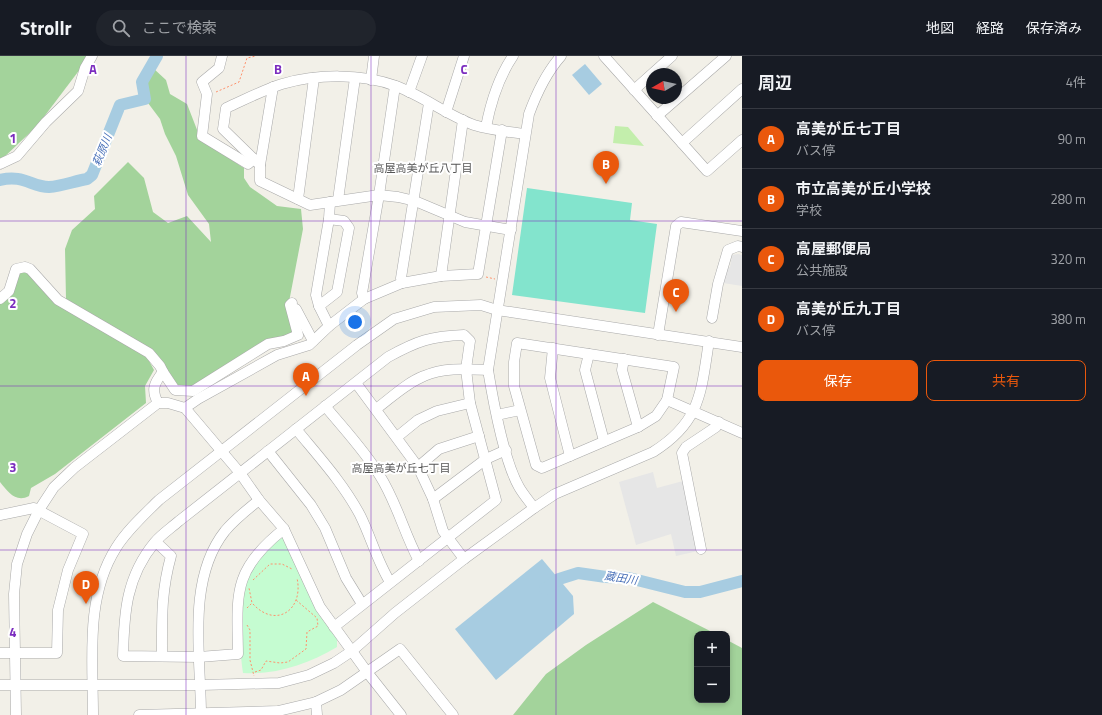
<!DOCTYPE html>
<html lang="ja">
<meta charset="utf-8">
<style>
:root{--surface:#171b24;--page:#20242c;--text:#f1f3f6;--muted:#9ea1a6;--line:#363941;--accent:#ea580c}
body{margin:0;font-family:"Titillium Web","Noto Sans JP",sans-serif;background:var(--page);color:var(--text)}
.controls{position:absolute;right:12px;bottom:12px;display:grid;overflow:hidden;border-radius:8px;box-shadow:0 2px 6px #0003}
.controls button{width:36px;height:36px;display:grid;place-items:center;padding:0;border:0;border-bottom:1px solid var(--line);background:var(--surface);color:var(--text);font:20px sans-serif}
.compass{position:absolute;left:646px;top:12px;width:36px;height:36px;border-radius:50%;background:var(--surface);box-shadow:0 2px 6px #0003;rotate:261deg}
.you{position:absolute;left:355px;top:266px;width:14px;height:14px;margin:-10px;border:3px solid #fff;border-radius:50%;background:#1a73e8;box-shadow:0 0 0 6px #1a73e833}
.badge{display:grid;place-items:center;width:26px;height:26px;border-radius:50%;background:var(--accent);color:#fff;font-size:13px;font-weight:700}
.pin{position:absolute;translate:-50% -33px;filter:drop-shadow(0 1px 2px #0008)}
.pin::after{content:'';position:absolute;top:21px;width:14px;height:12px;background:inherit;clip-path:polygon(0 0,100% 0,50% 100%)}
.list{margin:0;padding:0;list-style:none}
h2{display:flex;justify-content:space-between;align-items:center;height:52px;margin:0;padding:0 16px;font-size:17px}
h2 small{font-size:13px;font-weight:400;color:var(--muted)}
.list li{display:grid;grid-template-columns:26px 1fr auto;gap:12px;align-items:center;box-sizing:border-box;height:60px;padding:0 16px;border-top:1px solid var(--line)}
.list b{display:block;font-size:15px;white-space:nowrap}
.list p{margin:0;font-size:13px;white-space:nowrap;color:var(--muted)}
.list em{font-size:13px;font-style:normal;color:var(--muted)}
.actions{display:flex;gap:8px;padding:12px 16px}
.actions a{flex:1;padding:9px 0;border:1px solid var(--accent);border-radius:8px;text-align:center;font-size:14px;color:var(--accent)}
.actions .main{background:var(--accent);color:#fff}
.icon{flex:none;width:22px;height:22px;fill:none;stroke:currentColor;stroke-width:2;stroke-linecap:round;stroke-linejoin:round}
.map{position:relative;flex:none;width:742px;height:659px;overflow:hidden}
header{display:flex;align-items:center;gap:24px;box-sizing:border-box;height:56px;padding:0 20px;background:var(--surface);border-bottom:1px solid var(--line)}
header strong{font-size:19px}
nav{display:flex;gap:22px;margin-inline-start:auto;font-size:14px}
.search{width:280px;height:36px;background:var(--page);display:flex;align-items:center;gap:10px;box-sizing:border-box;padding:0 14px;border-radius:22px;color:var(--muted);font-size:15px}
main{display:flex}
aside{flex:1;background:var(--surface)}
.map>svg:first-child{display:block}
.grass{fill:#c3eeac}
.forest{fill:#a3d39b}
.park{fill:#c5fcd1}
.pitch{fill:#83e4cd}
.parking{fill:#e6e6e6}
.water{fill:#a7cce1}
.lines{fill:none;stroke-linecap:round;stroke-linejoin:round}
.river{stroke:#a7cce1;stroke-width:12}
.minor-casing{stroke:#a9a9a9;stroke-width:11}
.path{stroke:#ff916c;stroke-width:1;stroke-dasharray:2 2;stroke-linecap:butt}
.minor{stroke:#fff;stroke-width:10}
.grid{fill:none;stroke:#7b2cbf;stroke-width:1;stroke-opacity:0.55}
.labels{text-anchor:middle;stroke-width:4;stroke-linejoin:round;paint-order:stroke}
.water-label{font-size:11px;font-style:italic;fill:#476fb8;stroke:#fff}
.neighbourhood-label{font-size:11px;fill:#555;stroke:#fff}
.grid-label{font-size:13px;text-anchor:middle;font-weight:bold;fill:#7b2cbf;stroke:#fff;stroke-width:4;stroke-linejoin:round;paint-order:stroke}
</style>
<header>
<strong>Strollr</strong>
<div class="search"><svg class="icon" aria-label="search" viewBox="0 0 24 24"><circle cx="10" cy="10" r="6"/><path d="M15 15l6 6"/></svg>ここで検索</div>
<nav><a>地図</a><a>経路</a><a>保存済み</a></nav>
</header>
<main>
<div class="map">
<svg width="742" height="659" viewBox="0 0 742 659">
<rect width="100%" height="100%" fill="#f2f0e8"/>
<polygon class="grass" points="615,70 628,71 644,90 613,87"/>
<g class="forest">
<polygon points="0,0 90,0 37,70 0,105"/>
<polygon points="153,12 166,24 170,38 187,48 201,84 244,112 244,122 250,131 277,150 301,153 303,173 289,246 295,280 268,290 194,335 171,330 154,296 66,243 65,193 72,174 95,153 94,140 128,106 144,122 153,156 168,167 187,160 211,186 209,168 188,139 176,100 165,78 160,63 145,43 143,26"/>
<path d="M23,215L30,216L56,246L147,301L154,314L145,330L146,347L55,418L31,432L29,440C16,447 8,436 0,426V248L17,218Z"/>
<polygon points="653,546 716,578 697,578 697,644 727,644 727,584 742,592 742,659 513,659 546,618 586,589"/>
</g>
<path class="park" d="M283,480L337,583V591C308,608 277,619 243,617C238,582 235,522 263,495C268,490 276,485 283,480Z"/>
<polygon class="pitch" points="527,132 632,147 630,164 657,168 645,257 512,239"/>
<g class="parking">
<polygon points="738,198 742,199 742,230 723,227 725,214 730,211 732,199"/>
<polygon points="653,416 657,432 683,425 698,495 676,500 671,478 636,489 619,426"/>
</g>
<g class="water">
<polygon points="585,8 602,28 589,39 572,19"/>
<polygon points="542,503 573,540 574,558 496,624 455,573"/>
</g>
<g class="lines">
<g class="river">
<path d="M0,124C23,118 32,131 49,131C62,130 75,125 87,123L92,119L120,49L145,43L142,26L157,0"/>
<polyline points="545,533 559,523 578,517 606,521 629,522 685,536 700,536 742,525"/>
</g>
<g class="minor-casing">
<g id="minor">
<polyline points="222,0 219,12 202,26 207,38 202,80 248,108 254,103"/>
<polyline points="604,0 707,115 742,84"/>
<polyline points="371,24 374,0"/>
<polyline points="273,31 260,109 260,125 310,149 379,139 398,141 415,145 465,166 511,174"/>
<polyline points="634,34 672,0"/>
<polyline points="409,36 422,0"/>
<polyline points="446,56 464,0"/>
<polyline points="657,60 726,0"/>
<path d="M486,71C491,45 498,22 513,0"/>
<polyline points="682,87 742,33"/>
<polyline points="0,108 17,100 46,66 78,35 85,12 92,0"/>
<path d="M260,109L223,73L226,52C244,44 263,34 282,28C317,18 361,17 396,30C423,40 447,59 474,69C490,74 509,76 525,78"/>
<polyline points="298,143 314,22"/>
<polyline points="338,144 355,22"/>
<polyline points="441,220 463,64"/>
<polyline points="402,227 401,222 429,47"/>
<path d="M0,243L9,235L16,213L25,211L30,213L58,244L149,297L160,310L163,316C154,327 151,334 158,347"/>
<polyline points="364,243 362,237 379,139 395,30"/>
<polyline points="319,250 337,236 349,172 344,165 329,163"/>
<polyline points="296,253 313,285"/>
<polyline points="712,262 718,228 728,194 738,190 742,191"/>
<polyline points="329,270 319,250 316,239 329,163 330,146"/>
<polyline points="658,279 676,170 681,166 742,175"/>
<polygon points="517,287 674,311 667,344 656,360 638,371 542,412 536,409 514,330 514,306"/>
<polyline points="553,292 550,322 570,400"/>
<polyline points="589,298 585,314 604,385"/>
<polyline points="624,303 622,314 638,371"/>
<polyline points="163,316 175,334 193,335 268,288 284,285 298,279 290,249 292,247"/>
<polyline points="356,327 418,411 433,443 443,475 464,503"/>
<polyline points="667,344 742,377"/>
<path d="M325,350C344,373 365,395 380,420C397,447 404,477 419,505"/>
<polyline points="185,352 198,343 277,299 309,289 329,270 364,243 402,227 441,220 478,218 502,74"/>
<path d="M376,353C391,342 406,327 424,320C444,311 467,313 488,314"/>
<polyline points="497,359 520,354"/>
<path d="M296,373C319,401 343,427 360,459C371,481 377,505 390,526"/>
<polyline points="397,381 418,364 437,355 470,347"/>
<polyline points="268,395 311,449 325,472 346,522 362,548"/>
<polyline points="418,411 439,393 479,380"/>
<polyline points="433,443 486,403 506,394"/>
<path d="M534,452C529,445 523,438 519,431C504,405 493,344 488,314L529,58C537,36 546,17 561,0"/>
<polyline points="0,459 34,452 83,478 68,514 58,554 57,597 0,597"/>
<path d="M284,473C232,514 237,538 238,598L199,601L123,600C124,557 126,521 155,486C162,478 171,472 179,465L388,301C417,285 431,280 464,279L470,285L466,313L470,347L496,444L334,571"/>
<path d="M156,486L171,500C161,536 162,562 162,599"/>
<polyline points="701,493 682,397 686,391 716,371 719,366"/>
<path d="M0,629H201L279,627L309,619L334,607L352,595L395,557L464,503L534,452L555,438L653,396C701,366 701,336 709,285"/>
<polyline points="316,646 317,659"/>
<polyline points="16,659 14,538 17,508 27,478 39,454 54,431 74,412 158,347 168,347 185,352 240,417 259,444 284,473 320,551 367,616 401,659"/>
<path d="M93,659C93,604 85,541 116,492C127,474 144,459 159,444L357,289L394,263L434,251L481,249L497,254L742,291"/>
<polyline points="139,659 278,655 316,646 341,634 400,593 453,659"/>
<path d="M201,659C201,601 186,524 225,475C235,463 247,454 259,444"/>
</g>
</g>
<g class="path">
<polyline points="216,36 239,26 247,2 256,0"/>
<polyline points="486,221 495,223"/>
<polyline points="253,524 270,508 282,508 292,513"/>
<path d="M253,548C276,573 304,554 297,522"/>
<polyline points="247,552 252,547 249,532"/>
<polyline points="247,569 250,574 250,604 254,620"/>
<polyline points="255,616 261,614 266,605 280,607 288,606 306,593 307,576 318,570 317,562 296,544"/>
</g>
<use href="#minor" class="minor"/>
</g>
<path class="grid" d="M186,0V659M371,0V659M556,0V659M0,165H742M0,330H742M0,494H742"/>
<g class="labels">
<g class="water-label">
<text transform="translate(102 94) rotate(-68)" y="4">萩原川</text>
<text transform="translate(621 522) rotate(9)" y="4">蔵田川</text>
</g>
<g class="neighbourhood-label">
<text x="423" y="116">高屋高美が丘八丁目</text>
<text x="401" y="416">高屋高美が丘七丁目</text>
</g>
</g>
<g class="grid-label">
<text x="93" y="18">A</text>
<text x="278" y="18">B</text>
<text x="464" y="18">C</text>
<text x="13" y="87">1</text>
<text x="13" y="252">2</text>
<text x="13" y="416">3</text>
<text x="13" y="581">4</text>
</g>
</svg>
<div class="controls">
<button>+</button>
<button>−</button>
</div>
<svg class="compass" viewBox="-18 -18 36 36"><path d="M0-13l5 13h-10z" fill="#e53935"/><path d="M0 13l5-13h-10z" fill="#9ea1a6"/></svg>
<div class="you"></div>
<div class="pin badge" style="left:306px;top:340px">A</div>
<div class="pin badge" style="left:606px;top:128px">B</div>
<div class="pin badge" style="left:676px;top:256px">C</div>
<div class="pin badge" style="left:86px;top:548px">D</div>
</div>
<aside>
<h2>周辺<small>4件</small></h2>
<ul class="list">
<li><span class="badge">A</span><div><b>高美が丘七丁目</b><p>バス停</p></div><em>90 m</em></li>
<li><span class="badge">B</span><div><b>市立高美が丘小学校</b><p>学校</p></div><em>280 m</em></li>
<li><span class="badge">C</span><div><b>高屋郵便局</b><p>公共施設</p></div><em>320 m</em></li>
<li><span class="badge">D</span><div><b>高美が丘九丁目</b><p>バス停</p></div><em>380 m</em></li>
</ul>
<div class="actions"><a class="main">保存</a><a>共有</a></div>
</aside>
</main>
